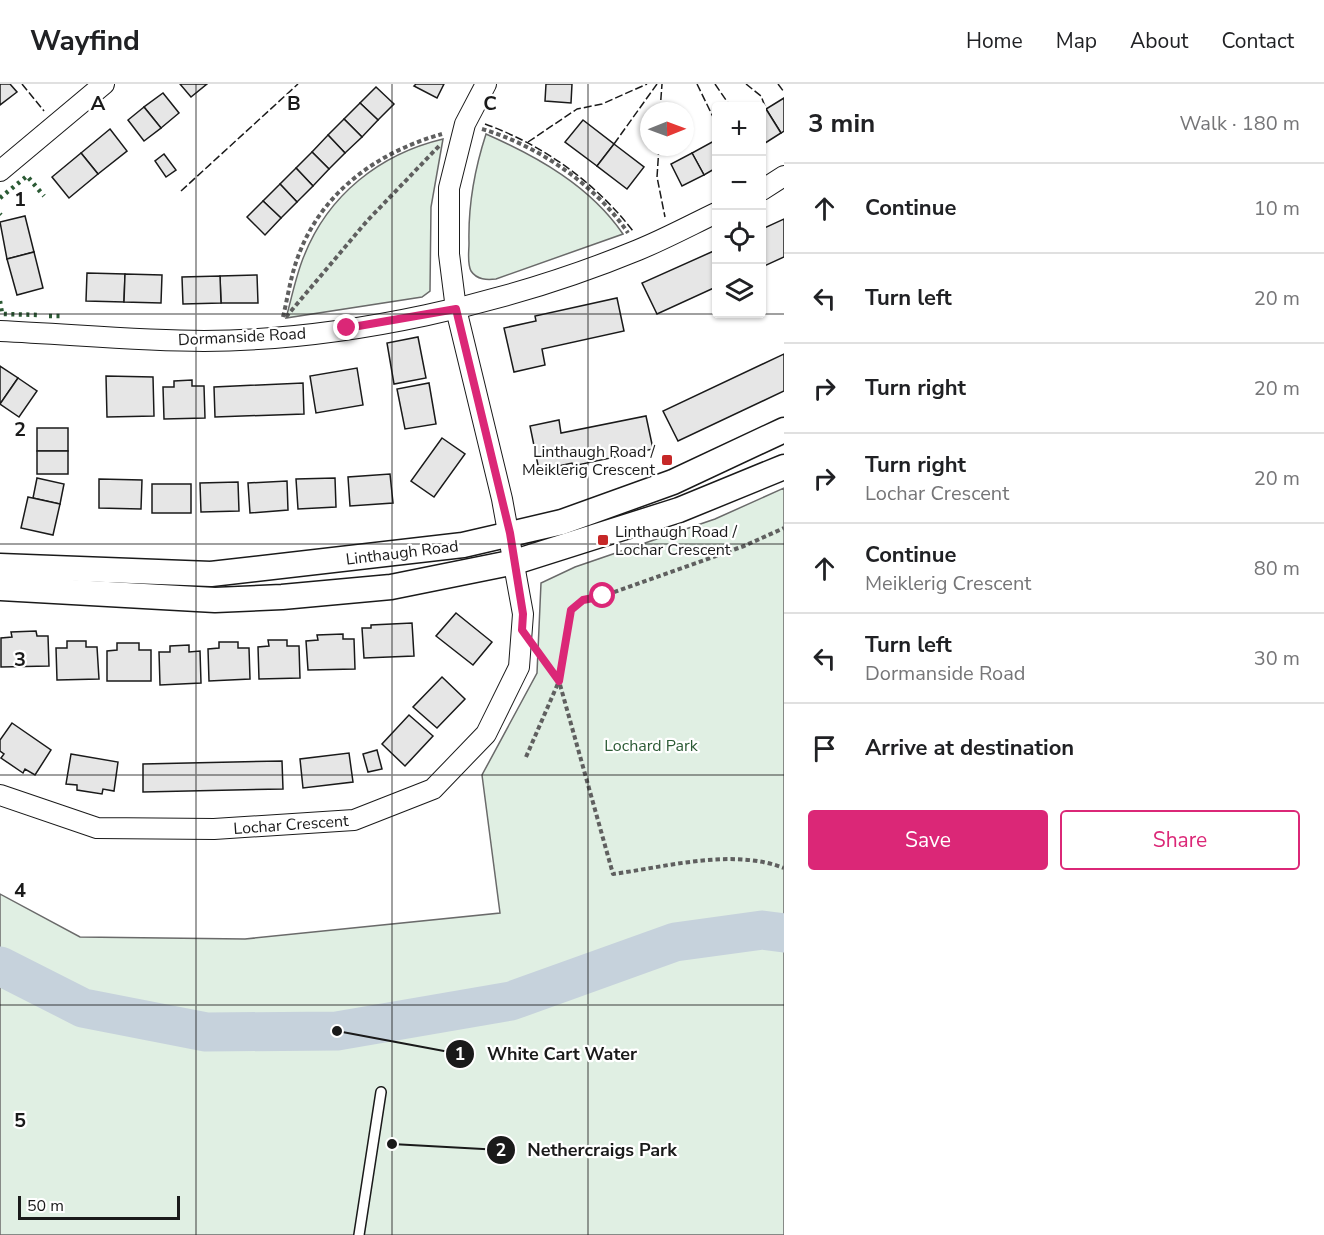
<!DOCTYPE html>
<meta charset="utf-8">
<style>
:root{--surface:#fff;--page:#f6f6f6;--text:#202124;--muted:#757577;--line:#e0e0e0;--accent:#db2777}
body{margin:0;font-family:"Nunito Sans",sans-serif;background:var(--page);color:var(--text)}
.controls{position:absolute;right:18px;top:18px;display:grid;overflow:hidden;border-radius:6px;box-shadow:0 2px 4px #0004}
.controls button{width:54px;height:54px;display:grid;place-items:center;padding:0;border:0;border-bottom:2px solid var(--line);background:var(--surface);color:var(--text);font:30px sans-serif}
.compass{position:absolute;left:640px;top:18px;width:54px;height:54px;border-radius:50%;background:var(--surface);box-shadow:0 2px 4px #0004;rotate:89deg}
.scale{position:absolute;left:18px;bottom:15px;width:162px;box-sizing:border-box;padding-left:6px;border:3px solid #1a1a1a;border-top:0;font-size:16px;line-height:21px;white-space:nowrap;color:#1a1a1a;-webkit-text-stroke:4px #fff;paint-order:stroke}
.stop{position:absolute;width:18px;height:18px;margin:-14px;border:4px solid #db2777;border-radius:50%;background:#fff}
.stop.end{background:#db2777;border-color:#fff;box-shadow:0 2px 6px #0008}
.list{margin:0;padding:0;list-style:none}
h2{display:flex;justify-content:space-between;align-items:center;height:78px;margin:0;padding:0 24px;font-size:26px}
h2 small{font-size:20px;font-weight:400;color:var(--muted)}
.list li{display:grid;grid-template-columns:39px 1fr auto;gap:18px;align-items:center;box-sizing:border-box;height:90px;padding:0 24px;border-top:2px solid var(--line)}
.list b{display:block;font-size:22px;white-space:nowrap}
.list p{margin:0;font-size:20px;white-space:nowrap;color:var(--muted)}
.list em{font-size:20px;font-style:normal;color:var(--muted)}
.actions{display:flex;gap:12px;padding:18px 24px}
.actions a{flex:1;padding:14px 0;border:2px solid var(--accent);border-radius:6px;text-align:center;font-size:21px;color:var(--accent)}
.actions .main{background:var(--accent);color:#fff}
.icon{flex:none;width:33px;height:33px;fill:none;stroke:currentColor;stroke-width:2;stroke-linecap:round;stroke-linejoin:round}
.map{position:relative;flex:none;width:784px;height:1151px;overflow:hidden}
header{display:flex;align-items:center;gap:36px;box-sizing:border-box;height:84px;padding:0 30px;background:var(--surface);border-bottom:2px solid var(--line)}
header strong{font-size:28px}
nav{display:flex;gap:33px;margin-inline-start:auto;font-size:21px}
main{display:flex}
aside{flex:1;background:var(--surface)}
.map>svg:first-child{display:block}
.green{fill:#e0efe3;stroke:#6a6a6a;stroke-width:1.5}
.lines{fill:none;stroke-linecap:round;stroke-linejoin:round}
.river{stroke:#c6d2dc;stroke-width:39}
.building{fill:#e6e6e6;stroke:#1a1a1a;stroke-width:1.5}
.service-casing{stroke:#1a1a1a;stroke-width:12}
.minor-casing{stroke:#1a1a1a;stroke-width:22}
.tertiary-casing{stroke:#1a1a1a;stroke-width:27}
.path{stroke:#5f5f5f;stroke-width:4;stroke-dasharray:4.5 3;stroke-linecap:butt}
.service{stroke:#fff;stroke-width:9}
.minor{stroke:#fff;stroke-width:20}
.tertiary{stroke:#fff;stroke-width:24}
.hedge{stroke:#2b5a34;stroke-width:4.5;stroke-dasharray:3 4.5;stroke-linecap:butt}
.fence{stroke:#1a1a1a;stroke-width:1.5;stroke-dasharray:8 3;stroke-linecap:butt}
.route{stroke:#db2777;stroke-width:8}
.grid{fill:none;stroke:#1a1a1a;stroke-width:1.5;stroke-opacity:0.55}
.poi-dot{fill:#c62828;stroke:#fff;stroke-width:2}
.labels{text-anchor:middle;stroke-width:4.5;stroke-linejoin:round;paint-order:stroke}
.street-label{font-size:16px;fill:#1a1a1a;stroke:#fff}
.poi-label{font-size:16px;fill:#1a1a1a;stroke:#fff;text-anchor:end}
.park-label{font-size:16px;fill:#2b5a34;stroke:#fff}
.grid-label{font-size:20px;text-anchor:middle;font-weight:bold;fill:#1a1a1a;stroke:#fff;stroke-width:4.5;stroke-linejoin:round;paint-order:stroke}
.leader{fill:none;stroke:#1a1a1a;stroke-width:2}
.callout-dot{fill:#1a1a1a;stroke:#fff;stroke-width:2}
.mark-label{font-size:18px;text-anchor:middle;font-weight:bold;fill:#fff}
.callout-label{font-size:18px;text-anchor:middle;font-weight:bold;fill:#1a1a1a;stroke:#fff;stroke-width:4.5;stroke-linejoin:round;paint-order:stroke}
</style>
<header>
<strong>Wayfind</strong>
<nav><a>Home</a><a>Map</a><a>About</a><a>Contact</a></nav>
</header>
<main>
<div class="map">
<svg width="784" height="1151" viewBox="0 0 784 1151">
<rect width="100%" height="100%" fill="#fff"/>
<g class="green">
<path d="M486,50C538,73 590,102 623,150L496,195C487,196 477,196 471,187C467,179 469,168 469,159C468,121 474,87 486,50Z"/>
<path d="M443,55L431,123L430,207L422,213L286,234C292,213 296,191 304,172C328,111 380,70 443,55Z"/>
<polygon points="784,404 784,1151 0,1151 0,810 80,853 245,855 500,829 482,691 537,589 541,499 575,483 715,435"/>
</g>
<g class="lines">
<polyline class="river" points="0,882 83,924 206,948 337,947 511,917 675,858 762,846 784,849"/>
</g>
<g class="building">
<polygon points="0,0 10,0 17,8 0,21"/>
<polygon points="180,0 207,0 191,13"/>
<polygon points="416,0 444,0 437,14 414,2"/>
<polygon points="546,0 572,0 571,19 545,17"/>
<polygon points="376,3 394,20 378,36 360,19"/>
<polygon points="163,9 179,29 161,44 144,23"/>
<polygon points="784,14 784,47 781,49 766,25"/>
<polygon points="360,19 378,36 362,53 344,35"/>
<polygon points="144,23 161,44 144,57 128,36"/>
<polygon points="766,25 781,49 762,61 762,28"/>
<polygon points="344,35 362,53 345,69 328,51"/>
<polygon points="583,36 614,60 597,82 565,58"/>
<polygon points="110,45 127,67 98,90 81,69"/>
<polygon points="328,51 345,69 329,85 312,68"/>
<polygon points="714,57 716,84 704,91 692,69"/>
<polygon points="614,60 644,83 627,105 597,82"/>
<polygon points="312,68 329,85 313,102 296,84"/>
<polygon points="81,69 98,90 69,114 52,93"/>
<polygon points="692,69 704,91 682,102 671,80"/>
<polygon points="164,70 176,86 166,93 155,77"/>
<polygon points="296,84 313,102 297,118 280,100"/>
<polygon points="280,100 297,118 281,134 263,117"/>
<polygon points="263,117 281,134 265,151 247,133"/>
<polygon points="25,132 34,168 7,175 0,138"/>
<polygon points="784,135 784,173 762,183 762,145"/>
<polygon points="716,166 716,203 657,230 642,199"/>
<polygon points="34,168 43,204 17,211 7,175"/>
<polygon points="87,189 125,190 124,218 86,217"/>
<polygon points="125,190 162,191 161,219 124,218"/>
<polygon points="257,191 258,219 221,219 220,192"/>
<polygon points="220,192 221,219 183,220 182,193"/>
<polygon points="617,214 624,247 542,265 545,281 514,288 504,244 536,237 535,232"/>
<polygon points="418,253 426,294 394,300 387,259"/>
<polygon points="784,270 784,307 678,357 663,327"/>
<polygon points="0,282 18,294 0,320"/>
<polygon points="357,284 363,321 316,329 310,292"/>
<polygon points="106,292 153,293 154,332 107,333"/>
<polygon points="18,294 37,307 19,333 0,320"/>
<polygon points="192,296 192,302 204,302 205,334 164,335 163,303 174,303 174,297"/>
<polygon points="303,299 304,330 215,333 214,303"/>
<polygon points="429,299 436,340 405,345 397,305"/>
<polygon points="646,332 653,365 573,382 572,379 539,386 530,342 559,336 561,349"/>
<rect x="37" y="344" width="31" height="23"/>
<polygon points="442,354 465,370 434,413 411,397"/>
<rect x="37" y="367" width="31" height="23"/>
<polygon points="390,390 393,419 350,422 348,393"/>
<polygon points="37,394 64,400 60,420 33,414"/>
<polygon points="335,394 336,423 298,425 296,395"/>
<polygon points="99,395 142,396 141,425 99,424"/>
<polygon points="287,397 288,426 250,429 248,399"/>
<polygon points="238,398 239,427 201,428 200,399"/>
<rect x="152" y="400" width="39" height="29"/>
<polygon points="28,413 60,420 53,451 21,444"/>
<polygon points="456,529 492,558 473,581 436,552"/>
<polygon points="412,539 414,572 364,574 362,544 371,544 371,541"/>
<polygon points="36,547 37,552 48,552 49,582 1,583 1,554 12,553 11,548"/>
<polygon points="343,550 343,555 354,555 355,585 308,586 306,557 318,556 317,551"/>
<polygon points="268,556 287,556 287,562 299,562 300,594 259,595 258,563 269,562"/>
<polygon points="67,557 86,557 86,563 97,563 99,595 57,596 56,564 67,564"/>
<polygon points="219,558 238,558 238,564 249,564 250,595 209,597 208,565 219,564"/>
<polygon points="117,559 139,559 139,566 151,566 151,597 107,597 107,567 117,566"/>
<polygon points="189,561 189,568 200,567 201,599 160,601 159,568 170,568 170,562"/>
<polygon points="442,593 465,615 437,644 413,623"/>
<polygon points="409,631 433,652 405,682 382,660"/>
<polygon points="12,639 51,666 35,691 25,685 23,689 1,674 4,670 0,667 0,656"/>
<polygon points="377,666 382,685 368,688 363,670"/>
<polygon points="349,669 353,698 303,704 300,675"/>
<polygon points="71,670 118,678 114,707 103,705 102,710 77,706 77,701 66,700"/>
<polygon points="282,677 283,705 143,708 143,680"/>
</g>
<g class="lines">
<g class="service-casing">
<polyline id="service" points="359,1151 381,1008"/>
</g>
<g class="minor-casing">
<g id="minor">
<polyline points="0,87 104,0"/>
<polyline points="762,106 784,92"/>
<path d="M0,247C68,250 137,257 204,257C347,256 507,220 638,166C665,155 691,141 716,129"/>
<polyline points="0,711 97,744 214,745 354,736 433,705 486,650 519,583 523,530 502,415 456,225 449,170 449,104 465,40 486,0"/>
</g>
</g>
<g class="tertiary-casing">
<g id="tertiary">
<polyline points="0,482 211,490 463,461 562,438 673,398 784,346"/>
<polyline points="0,504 215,516 282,513 391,503 515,478 679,426 784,383"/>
</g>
</g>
<g class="path">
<path d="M482,45C537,61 596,101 628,149"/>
<path d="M283,233C288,212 291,190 299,170C323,107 378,68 442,50"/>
<polyline points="286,233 367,137 439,62"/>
<path d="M539,570L559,597L613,790C666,783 732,764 784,784"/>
<polyline points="526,673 559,597 571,526 583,516 603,512 744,462 784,444"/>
</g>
<use href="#service" class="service"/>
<use href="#minor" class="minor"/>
<use href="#tertiary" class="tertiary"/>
<g class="hedge">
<polyline points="0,114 27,92 44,112"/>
<polyline points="0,130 1,131"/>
<polyline points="0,217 2,230 41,231"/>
<polyline points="49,232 64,232"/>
</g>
<g class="fence">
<polyline points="22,0 44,27"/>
<polyline points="697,0 716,39"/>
<polyline points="715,0 728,19 735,22"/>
<polyline points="746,0 761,12 766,25"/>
<polyline points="778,0 784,8"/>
<polyline points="660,27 662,0"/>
<path d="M485,40C543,61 595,98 633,147"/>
<polyline points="528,58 577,25 602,20 647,0"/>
<polyline points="614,60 657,0"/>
<polyline points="659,63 657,93 665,133"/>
<polyline points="181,107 298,0"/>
</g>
</g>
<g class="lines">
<polyline class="route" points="347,244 456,225 510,449 523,530 522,546 559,597 571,526 583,516 603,512"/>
</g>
<path class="grid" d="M196,0V1151M392,0V1151M588,0V1151M0,230H784M0,460H784M0,691H784M0,921H784"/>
<g class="poi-dot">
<rect x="661" y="370" width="12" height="12" rx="3"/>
<rect x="597" y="450" width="12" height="12" rx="3"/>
</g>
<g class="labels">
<g class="street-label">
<text transform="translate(242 252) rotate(-3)" y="6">Dormanside Road</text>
<text transform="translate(402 468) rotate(-7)" y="6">Linthaugh Road</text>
<text transform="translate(291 740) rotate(-4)" y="6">Lochar Crescent</text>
</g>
<g class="poi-label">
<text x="655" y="373">Linthaugh Road /<tspan x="655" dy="18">Meiklerig Crescent</tspan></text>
<text x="615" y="453" text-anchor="start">Linthaugh Road /<tspan x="615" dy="18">Lochar Crescent</tspan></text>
</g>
<g class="park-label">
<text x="651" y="667">Lochard Park</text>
</g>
</g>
<g class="grid-label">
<text x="98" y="26">A</text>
<text x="294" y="26">B</text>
<text x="490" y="26">C</text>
<text x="20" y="122">1</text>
<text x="20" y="352">2</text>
<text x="20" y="582">3</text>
<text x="20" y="813">4</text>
<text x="20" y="1043">5</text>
</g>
<path class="leader" d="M337 947L460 970M392 1060L501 1066"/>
<g class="callout-dot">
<circle cx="337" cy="947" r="6"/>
<circle cx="392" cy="1060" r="6"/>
<circle cx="460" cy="970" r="15"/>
<circle cx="501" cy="1066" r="15"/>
</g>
<g class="mark-label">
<text x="460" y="976">1</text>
<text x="501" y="1072">2</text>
</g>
<g class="callout-label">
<text x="562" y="976">White Cart Water</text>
<text x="602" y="1072">Nethercraigs Park</text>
</g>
</svg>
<div class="controls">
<button>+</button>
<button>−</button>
<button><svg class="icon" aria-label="locate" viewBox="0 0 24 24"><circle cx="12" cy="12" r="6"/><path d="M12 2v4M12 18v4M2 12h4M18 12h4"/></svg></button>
<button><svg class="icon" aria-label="layers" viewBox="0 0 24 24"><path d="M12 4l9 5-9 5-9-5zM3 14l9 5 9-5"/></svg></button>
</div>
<svg class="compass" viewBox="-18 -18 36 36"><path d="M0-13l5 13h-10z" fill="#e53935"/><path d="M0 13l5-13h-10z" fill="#757577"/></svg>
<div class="scale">50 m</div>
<div class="stop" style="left:603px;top:512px"></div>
<div class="stop end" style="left:347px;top:244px"></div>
</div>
<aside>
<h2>3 min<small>Walk · 180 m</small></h2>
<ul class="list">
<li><svg class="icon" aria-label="ahead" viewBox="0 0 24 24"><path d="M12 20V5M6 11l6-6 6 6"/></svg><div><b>Continue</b></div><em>10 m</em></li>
<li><svg class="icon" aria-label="left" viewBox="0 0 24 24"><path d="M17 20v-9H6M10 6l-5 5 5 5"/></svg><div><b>Turn left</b></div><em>20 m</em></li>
<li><svg class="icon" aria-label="right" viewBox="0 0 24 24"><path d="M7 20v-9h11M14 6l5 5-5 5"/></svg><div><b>Turn right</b></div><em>20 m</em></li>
<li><svg class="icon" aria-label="right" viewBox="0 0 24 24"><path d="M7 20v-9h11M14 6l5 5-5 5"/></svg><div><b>Turn right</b><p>Lochar Crescent</p></div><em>20 m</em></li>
<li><svg class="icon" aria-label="ahead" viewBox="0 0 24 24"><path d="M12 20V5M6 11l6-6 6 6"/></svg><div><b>Continue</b><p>Meiklerig Crescent</p></div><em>80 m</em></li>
<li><svg class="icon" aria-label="left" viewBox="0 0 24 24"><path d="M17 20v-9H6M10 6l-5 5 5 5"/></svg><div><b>Turn left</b><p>Dormanside Road</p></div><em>30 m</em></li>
<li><svg class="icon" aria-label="arrive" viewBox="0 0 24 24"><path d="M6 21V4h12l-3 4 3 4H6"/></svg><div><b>Arrive at destination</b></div></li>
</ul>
<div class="actions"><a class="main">Save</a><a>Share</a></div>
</aside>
</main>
